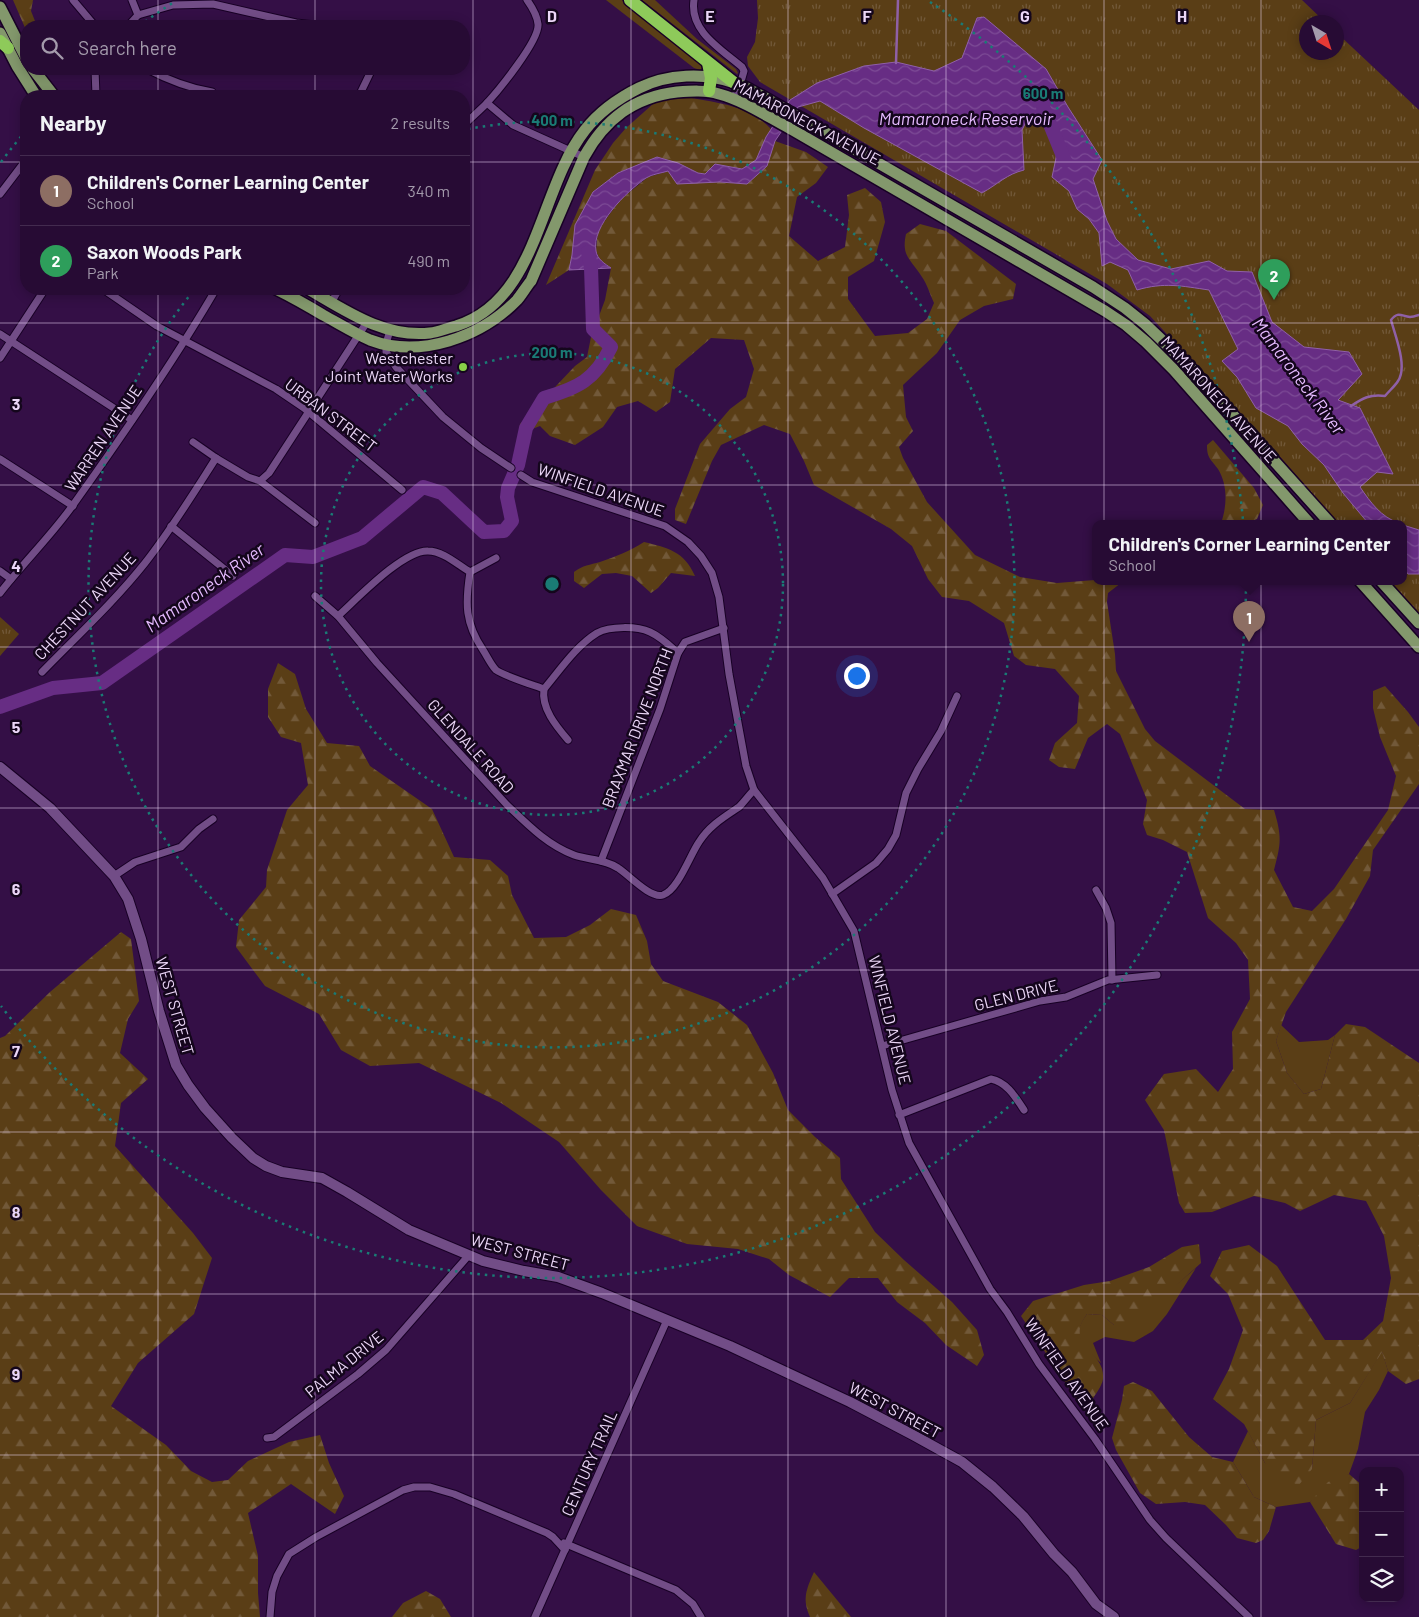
<!DOCTYPE html>
<meta charset="utf-8">
<style>
:root{--surface:#270b34;--page:#331940;--text:#f1f3f6;--muted:#a49bac;--line:#432b4f;--accent:#89cf48}
body{margin:0;font-family:Barlow,sans-serif;background:var(--page);color:var(--text)}
.controls{position:absolute;right:15px;bottom:15px;display:grid;overflow:hidden;border-radius:10px;box-shadow:0 2px 12px #0003}
.controls button{width:45px;height:45px;display:grid;place-items:center;padding:0;border:0;border-bottom:1px solid var(--line);background:var(--surface);color:var(--text);font:25px sans-serif}
.compass{position:absolute;left:1299px;top:15px;width:45px;height:45px;border-radius:50%;background:var(--surface);box-shadow:0 2px 12px #0003;rotate:141deg}
.you{position:absolute;left:856px;top:675px;width:18px;height:18px;margin:-12px;border:4px solid #fff;border-radius:50%;background:#1a73e8;box-shadow:0 0 0 8px #1a73e833}
.badge{display:grid;place-items:center;width:32px;height:32px;border-radius:50%;background:var(--accent);color:#fff;font-size:16px;font-weight:700}
.pin{position:absolute;translate:-50% -41px;filter:drop-shadow(0 1px 2px #0008)}
.pin::after{content:'';position:absolute;top:26px;width:18px;height:15px;background:inherit;clip-path:polygon(0 0,100% 0,50% 100%)}
.popup{position:absolute;left:1092px;top:520px;width:315px;height:65px;box-sizing:border-box;display:grid;place-content:center;border-radius:10px;background:var(--surface);filter:drop-shadow(0 1px 4px #0005);font-size:16px;white-space:nowrap;color:var(--muted)}
.popup b{font-size:19px;color:var(--text)}
.popup::after{content:'';position:absolute;left:50%;top:100%;margin-left:-10px;border:10px solid transparent;border-top-color:var(--surface)}
.list{margin:0;padding:0;list-style:none}
h2{display:flex;justify-content:space-between;align-items:center;height:65px;margin:0;padding:0 20px;font-size:21px}
h2 small{font-size:16px;font-weight:400;color:var(--muted)}
.list li{display:grid;grid-template-columns:32px 1fr auto;gap:15px;align-items:center;box-sizing:border-box;height:70px;padding:0 20px;border-top:1px solid var(--line)}
.list b{display:block;font-size:19px;white-space:nowrap}
.list p{margin:0;font-size:16px;white-space:nowrap;color:var(--muted)}
.list em{font-size:16px;font-style:normal;color:var(--muted)}
.icon{flex:none;width:28px;height:28px;fill:none;stroke:currentColor;stroke-width:2;stroke-linecap:round;stroke-linejoin:round}
.map{position:relative;flex:none;width:1419px;height:1617px;overflow:hidden}
.search{position:absolute;background:var(--surface);box-shadow:0 2px 12px #0003;left:20px;top:20px;width:450px;height:55px;display:flex;align-items:center;gap:12px;box-sizing:border-box;padding:0 18px;border-radius:20px;color:var(--muted);font-size:19px}
.panel{position:absolute;background:var(--surface);box-shadow:0 2px 12px #0003;left:20px;top:90px;width:450px;height:205px;border-radius:20px}
.map>svg:first-child{display:block}
.grass{fill:#5a3e16}
.forest{fill:url(#forest-firs)}
.park{fill:url(#park-tufts)}
.water{fill:url(#water-waves);stroke:#8f60a7}
.lines{fill:none;stroke-linecap:round;stroke-linejoin:round}
.stream{stroke:#8f60a7;stroke-width:2.5}
.river{stroke:#672d84;stroke-width:14}
.street-casing{stroke:#180025;stroke-width:9}
.secondary-casing{stroke:#180025;stroke-width:12}
.primary-casing{stroke:#180025;stroke-width:14}
.highway-casing{stroke:#180025;stroke-width:15}
.street{stroke:#724d87;stroke-width:7}
.secondary{stroke:#724d87;stroke-width:10}
.primary{stroke:#83986c;stroke-width:11}
.highway{stroke:#8eca5a;stroke-width:12}
.grid{fill:none;stroke:#ecd7f8;stroke-width:1;stroke-opacity:0.55}
.ring{fill:none;stroke:#1a7b75;stroke-width:2.5;stroke-dasharray:2.5 5}
.poi-dot{fill:#89cf48;stroke:#14061c;stroke-width:2}
.labels{text-anchor:middle;stroke-width:5;stroke-linejoin:round;paint-order:stroke}
.street-label{font-size:16px;fill:#ecd7f8;stroke:#14061c}
.poi-label{font-size:16px;fill:#ecd7f8;stroke:#14061c;text-anchor:end}
.water-label{font-size:18px;font-style:italic;fill:#e5baff;stroke:#14061c}
.grid-label{font-size:16px;text-anchor:middle;font-weight:bold;fill:#ecd7f8;stroke:#14061c;stroke-width:5;stroke-linejoin:round;paint-order:stroke}
.centre{fill:#1a7b75;stroke:#14061c;stroke-width:2.5}
.ring-label{font-size:15px;text-anchor:middle;font-weight:bold;fill:#1a7b75;stroke:#14061c;stroke-width:5;stroke-linejoin:round;paint-order:stroke}
</style>
<div class="map">
<svg width="1419" height="1617" viewBox="0 0 1419 1617">
<defs>
<pattern id="forest-firs" width="22" height="20" patternUnits="userSpaceOnUse" patternTransform="scale(1.25)"><rect width="22" height="20" fill="#5a3e16"/><path d="M5 1l3.5 6h-7zM16 11l3.5 6h-7z" fill="#725939"/></pattern>
<pattern id="park-tufts" width="24" height="20" patternUnits="userSpaceOnUse" patternTransform="scale(1.25)"><rect width="24" height="20" fill="#5a3e16"/><path d="M3 7l-1-3M5 7V3M7 7l1-3M15 17l-1-3M17 17v-4M19 17l1-3" fill="none" stroke="#725939"/></pattern>
<pattern id="water-waves" width="16" height="10" patternUnits="userSpaceOnUse" patternTransform="scale(1.25)"><rect width="16" height="10" fill="#672d84"/><path d="M0 5q4-4 8 0t8 0" fill="none" stroke="#7d4b96"/></pattern>
</defs>
<rect width="100%" height="100%" fill="#340f46"/>
<g class="grass">
<polygon points="606,0 622,0 701,65 703,68 700,70 694,68"/>
<polygon points="642,0 655,0 697,39 736,69 738,73 737,74"/>
<polygon points="1281,1025 1299,1042 1328,1040 1335,1035 1321,1089 1304,1094 1287,1073 1276,1041"/>
<path d="M1196,1268L1167,1314L1153,1331L1134,1342L1105,1337L1093,1343L1101,1363C1083,1346 1070,1336 1087,1314L1102,1315L1114,1325L1177,1284Z"/>
<polygon points="1382,1351 1388,1371 1379,1390 1365,1412 1358,1449 1349,1474 1310,1502 1276,1507 1254,1497 1233,1462 1248,1431 1265,1463 1312,1469 1316,1420 1350,1403"/>
</g>
<g class="forest">
<polygon points="13,0 33,0 31,11 37,26 26,26 26,30"/>
<path d="M676,95C708,102 748,103 771,129L756,160L742,169L715,164L705,174L698,173L678,163L657,157L618,173L593,192L569,270L546,285L595,170L613,143L626,128L653,104Z"/>
<path d="M775,141L806,152L828,167L816,183L797,197L789,236L818,261L845,247L849,215L847,195L865,188L881,202L885,222L874,261L848,277V299L875,336L908,333L927,319L934,303C930,294 927,284 922,277C911,259 901,257 906,234L920,224L946,231L1016,284L1013,299L984,306L960,320L937,353L903,385L906,417L913,431L899,447L903,458L927,502L975,555L1020,577L1057,583L1095,580L1127,581L1121,583L1108,593L1107,602L1115,654L1116,671L1145,729L1155,741L1245,809L1274,810C1282,837 1281,843 1274,870L1293,907L1312,911L1334,889L1388,810L1396,776L1380,737L1373,708V691L1385,686L1408,712L1419,727V784L1373,850L1370,876L1346,919L1286,1012L1276,1041L1287,1073L1304,1094L1321,1089L1335,1035L1346,1024L1365,1027L1419,1063V1379L1406,1384L1388,1371L1382,1352L1350,1403L1316,1420L1312,1469L1298,1486L1265,1463L1244,1424L1213,1399L1229,1369L1243,1330L1228,1294L1210,1276L1222,1251L1249,1245L1277,1266L1325,1340H1363L1383,1321L1391,1278L1384,1236L1366,1201L1334,1195L1300,1211L1285,1203L1254,1196L1212,1212L1185,1213L1179,1203L1164,1130L1145,1100L1164,1074L1196,1069L1218,1092L1233,1069L1232,1032L1250,999L1248,960L1236,943L1208,918L1187,852L1163,840L1147,835L1143,824L1147,800L1120,734L1107,724L1088,738L1075,769L1059,767L1049,760L1055,743L1077,723L1079,696L1055,669L1026,665L1014,656L1004,623L969,601L942,597L928,579L912,546L891,529L814,485L804,461L790,434L764,425L721,445L712,461L686,524L675,520V509L700,444L730,409L746,397L754,369L744,340L711,338L675,369L670,402L656,412L638,401L617,407L603,427L575,445L550,436L540,426L519,434L520,424L575,366L587,357L591,337L605,300L611,268L600,260L596,251L598,230L620,200L648,177L669,171L720,182L747,184L767,166Z"/>
<path d="M1213,440L1254,488L1263,505L1257,519L1246,523H1221C1227,507 1228,485 1218,469C1211,459 1207,459 1207,445Z"/>
<path d="M644,542C668,548 684,551 695,576L671,573L658,588L651,593L632,576L616,573L602,574L584,588L574,581V572C583,565 590,565 600,562C615,557 630,551 644,542Z"/>
<polygon points="278,663 295,674 306,709 327,743 359,746 370,766 432,809 454,857 490,860 508,876 512,895 534,938 566,937 590,925 611,909 636,915 647,941 651,964 663,981 718,1002 747,1025 773,1073 788,1110 815,1137 840,1158 841,1179 875,1232 904,1260 952,1302 977,1330 984,1355 977,1366 946,1345 925,1323 897,1302 878,1278 849,1278 830,1297 789,1275 769,1259 738,1249 687,1244 637,1226 601,1190 559,1142 501,1103 419,1063 370,1066 341,1050 319,1014 265,986 236,947 239,920 266,887 267,870 287,810 308,785 301,743 281,737 268,717 268,689"/>
<polygon points="121,932 131,939 139,1001 128,1019 120,1053 148,1079 121,1103 115,1146 193,1233 212,1258 194,1314 138,1363 111,1406 166,1445 191,1471 212,1482 228,1480 248,1461 289,1442 320,1435 329,1463 344,1496 335,1514 291,1484 248,1513 258,1556 258,1593 260,1617 0,1617 0,1038 5,1036 50,992"/>
<path d="M1199,1244L1201,1263L1131,1326L1114,1325L1102,1315L1087,1314C1063,1347 1106,1350 1103,1379C1102,1386 1095,1395 1092,1400L1079,1403L1021,1316L1033,1301L1084,1285L1110,1281L1149,1267L1182,1247Z"/>
<polygon points="1133,1382 1152,1391 1189,1437 1212,1457 1233,1462 1254,1497 1276,1507 1269,1531 1263,1540 1256,1543 1237,1538 1226,1525 1205,1505 1185,1502 1156,1504 1140,1493 1116,1450 1112,1438 1122,1400 1124,1386"/>
<polygon points="1349,1474 1363,1486 1363,1546 1356,1550 1336,1544 1310,1502 1328,1482"/>
<path d="M814,1572L851,1617H810C802,1599 806,1590 814,1572Z"/>
<polygon points="426,1591 440,1599 451,1617 392,1617 403,1603"/>
</g>
<g class="park">
<polygon points="757,0 1302,0 1325,22 1306,22 1306,52 1336,52 1337,33 1419,110 1419,614 1389,581 1403,581 1403,523 1338,523 1269,444 1150,316 1107,284 760,82 748,66 747,57 755,42 758,18"/>
<polygon points="0,617 19,634 0,656"/>
</g>
<g class="water">
<path d="M984,17L1046,69L1068,107L1102,160L1093,179L1107,221L1116,239L1138,260L1171,269L1209,261L1227,271L1252,272L1272,322L1304,347L1349,352L1362,374L1338,400L1360,408L1393,474L1377,472L1360,487C1371,503 1381,517 1399,523H1368L1343,493L1324,465L1302,444L1288,426L1256,408L1237,377L1222,361L1238,349L1209,290C1182,286 1164,282 1137,290L1128,270L1110,262L1102,266L1099,233L1089,219L1077,209L1069,191L1052,177L1060,139L1048,122L1029,116L1022,130L1024,170C1007,174 998,184 982,193L864,128L820,101L798,107L775,141L767,166L747,184L720,182L677,184L668,171C662,173 652,174 646,178C627,191 591,226 596,251C597,259 605,264 611,268L569,270L572,255L575,225L593,192L618,173L657,157L678,163L698,173L705,174L715,164L742,169L756,160L766,137L790,100L817,83L864,66L896,62L934,71L962,58L977,18Z"/>
<polygon points="1403,525 1419,530 1419,574 1408,574 1403,567"/>
</g>
<g class="lines">
<g class="stream">
<polyline points="896,63 898,0"/>
<path d="M1351,406C1363,398 1370,394 1385,396C1389,391 1395,386 1398,381C1408,367 1395,335 1391,320C1398,311 1401,316 1410,317C1413,317 1416,316 1419,315"/>
</g>
<g class="river">
<polyline points="1043,107 1065,161"/>
<path d="M0,707L53,688L102,683L285,555L313,557L362,538L423,487L442,493L484,532L504,531L512,521L507,497L508,488L518,465L526,428L544,398C578,388 595,380 611,347L593,329L591,267L588,252"/>
</g>
<g class="street-casing">
<g id="street">
<polyline points="73,0 95,26"/>
<polyline points="132,0 138,15"/>
<path d="M694,0C689,31 721,49 742,67L744,71L740,85L733,99"/>
<polyline points="128,26 138,15 173,5 213,4 296,23 325,26"/>
<polyline points="95,69 96,96"/>
<path d="M147,69C168,80 188,88 212,92"/>
<polyline points="359,96 372,69"/>
<polyline points="487,103 513,125 584,157"/>
<path d="M464,125C471,118 479,111 486,104C498,91 540,40 538,24C537,15 532,7 527,0"/>
<polyline points="0,194 26,160"/>
<polyline points="103,289 157,326 276,389 304,408 402,490"/>
<polyline points="331,303 339,289"/>
<polyline points="390,330 386,344 386,352 396,367 443,417 481,448 511,468"/>
<polyline points="0,334 132,420"/>
<polyline points="0,358 45,289"/>
<polyline points="193,442 216,458 248,477 260,481 315,523"/>
<polyline points="0,459 73,506"/>
<polyline points="521,475 532,482 665,526 688,542 701,556 712,573 719,597 729,674 746,766 754,790 823,878 854,931 892,1090 909,1143 990,1289 1007,1312 1039,1364 1095,1439 1150,1520 1166,1538 1249,1617"/>
<polyline points="260,481 269,473 367,322"/>
<polyline points="171,526 233,576"/>
<polyline points="0,571 11,579"/>
<polyline points="470,572 496,558"/>
<path d="M0,593C23,563 51,536 73,505C123,435 173,363 216,289"/>
<path d="M315,596L338,616L377,663L507,805C527,824 547,845 574,855C588,860 605,859 618,868C628,874 650,899 663,895C678,890 690,855 699,842C709,826 724,817 739,807C744,802 749,795 754,790"/>
<path d="M338,616C357,599 403,550 428,551C443,551 458,565 470,572C465,604 465,623 483,650C487,656 491,665 496,670C504,676 533,685 544,689C560,670 576,646 597,633C610,626 637,626 650,632C661,637 669,645 678,653"/>
<path d="M42,672C77,636 114,602 145,563C171,530 193,494 216,458"/>
<path d="M544,689C541,708 556,726 568,740"/>
<polyline points="601,861 660,709 678,653 685,642 724,628"/>
<polyline points="114,876 135,862 181,847 199,829 213,819"/>
<polyline points="1096,890 1106,908 1111,923 1112,980"/>
<polyline points="832,894 876,863 888,849 896,835 906,793 918,769 941,731 957,696"/>
<polyline points="882,1046 1040,1001 1066,997 1108,980 1157,975"/>
<path d="M899,1115L991,1079C1007,1082 1016,1098 1024,1110"/>
<polyline points="267,1438 274,1437 358,1374 386,1350 469,1255"/>
<polyline points="564,1543 676,1590 693,1604 701,1617"/>
<polyline points="270,1617 272,1592 277,1576 289,1554 316,1537 403,1490 414,1487 430,1487 454,1494 547,1533 553,1537 565,1550"/>
<polyline points="535,1617 667,1320"/>
</g>
</g>
<g class="secondary-casing">
<polyline id="secondary" points="0,767 50,808 114,876 128,899 141,939 159,1011 176,1065 188,1085 205,1108 232,1138 253,1158 266,1166 282,1172 322,1178 347,1192 409,1230 483,1261 524,1271 558,1277 602,1293 730,1346 850,1402 913,1435 962,1462 993,1487 1023,1516 1054,1554 1072,1572 1096,1604 1114,1617"/>
</g>
<g class="primary-casing">
<g id="primary">
<polyline points="0,7 26,58"/>
<polyline points="0,33 17,66 36,96"/>
<polyline points="33,69 54,96"/>
<path d="M276,289C292,297 308,306 323,315C338,323 354,333 370,340C420,359 481,337 517,300C522,294 526,287 531,281L584,157C605,119 634,97 677,92C691,91 706,90 719,94C745,101 768,117 791,129L1105,311L1126,325L1146,342L1174,370L1309,523"/>
<path d="M308,289C346,311 384,338 430,333C439,332 447,328 456,326C539,300 538,190 585,130C599,112 619,98 639,88C667,74 705,72 735,83C745,86 753,92 762,96L1093,287L1125,308L1145,324L1188,365L1330,523"/>
<polyline points="1360,581 1419,647"/>
<polyline points="1381,581 1419,623"/>
</g>
</g>
<g class="highway-casing">
<g id="highway">
<polyline points="630,0 733,82"/>
<polyline points="0,41 8,48"/>
<polyline points="708,63 711,78 709,91"/>
</g>
</g>
<use href="#street" class="street"/>
<use href="#secondary" class="secondary"/>
<use href="#primary" class="primary"/>
<use href="#highway" class="highway"/>
</g>
<path class="grid" d="M158,0V26M315,0V26M473,0V1617M631,0V1617M788,0V1617M946,0V1617M1104,0V1617M1261,0V1617M158,69V96M315,69V96M0,162H26M464,162H1419M158,289V1617M315,289V1617M0,323H1419M0,485H1419M0,647H1419M0,808H1419M0,970H1419M0,1132H1419M0,1294H1419M0,1455H1419"/>
<g class="ring">
<circle cx="552" cy="584" r="231"/>
<path d="M468 129A463 463 0 1 1 195 289"/>
<path d="M1 162A694 694 0 0 1 24 133M139 26A694 694 0 0 1 174 2M930 2A694 694 0 1 1 1 1006"/>
</g>
<circle class="poi-dot" cx="463" cy="367" r="5"/>
<g class="labels">
<g class="street-label">
<text transform="translate(807 122) rotate(28)" y="6">MAMARONECK AVENUE</text>
<text transform="translate(1219 399) rotate(48)" y="6">MAMARONECK AVENUE</text>
<text transform="translate(331 415) rotate(37)" y="6">URBAN STREET</text>
<text transform="translate(103 438) rotate(-56)" y="6">WARREN AVENUE</text>
<text transform="translate(601 490) rotate(19)" y="6">WINFIELD AVENUE</text>
<text transform="translate(85 606) rotate(-47)" y="6">CHESTNUT AVENUE</text>
<text transform="translate(637 728) rotate(-69)" y="6">BRAXMAR DRIVE NORTH</text>
<text transform="translate(471 746) rotate(48)" y="6">GLENDALE ROAD</text>
<text transform="translate(1016 995) rotate(-14)" y="6">GLEN DRIVE</text>
<text transform="translate(175 1006) rotate(74)" y="6">WEST STREET</text>
<text transform="translate(890 1020) rotate(76)" y="6">WINFIELD AVENUE</text>
<text transform="translate(520 1252) rotate(15)" y="6">WEST STREET</text>
<text transform="translate(344 1364) rotate(-39)" y="6">PALMA DRIVE</text>
<text transform="translate(1067 1374) rotate(55)" y="6">WINFIELD AVENUE</text>
<text transform="translate(895 1410) rotate(28)" y="6">WEST STREET</text>
<text transform="translate(589 1463) rotate(-66)" y="6">CENTURY TRAIL</text>
</g>
<g class="poi-label">
<text x="453" y="364">Westchester<tspan x="453" dy="18">Joint Water Works</tspan></text>
</g>
<g class="water-label">
<text x="966" y="125">Mamaroneck Reservoir</text>
<text transform="translate(1298 376) rotate(53)" y="6">Mamaroneck River</text>
<text transform="translate(205 588) rotate(-35)" y="6">Mamaroneck River</text>
</g>
</g>
<g class="grid-label">
<text x="552" y="22">D</text>
<text x="710" y="22">E</text>
<text x="867" y="22">F</text>
<text x="1025" y="22">G</text>
<text x="1182" y="22">H</text>
<text x="16" y="410">3</text>
<text x="16" y="572">4</text>
<text x="16" y="733">5</text>
<text x="16" y="895">6</text>
<text x="16" y="1057">7</text>
<text x="16" y="1218">8</text>
<text x="16" y="1380">9</text>
</g>
<circle cx="552" cy="584" r="8" class="centre"/>
<g class="ring-label">
<text x="1043" y="99">600 m</text>
<text x="552" y="126">400 m</text>
<text x="552" y="358">200 m</text>
</g>
</svg>
<div class="controls">
<button>+</button>
<button>−</button>
<button><svg class="icon" aria-label="layers" viewBox="0 0 24 24"><path d="M12 4l9 5-9 5-9-5zM3 14l9 5 9-5"/></svg></button>
</div>
<svg class="compass" viewBox="-18 -18 36 36"><path d="M0-13l5 13h-10z" fill="#e53935"/><path d="M0 13l5-13h-10z" fill="#a49bac"/></svg>
<div class="you"></div>
<div class="pin badge" style="left:1249px;top:642px;background:#8d6e63">1</div>
<div class="popup"><b>Children's Corner Learning Center</b>School</div>
<div class="pin badge" style="left:1274px;top:300px;background:#2e9e5b">2</div>
<div class="search"><svg class="icon" aria-label="search" viewBox="0 0 24 24"><circle cx="10" cy="10" r="6"/><path d="M15 15l6 6"/></svg>Search here</div>
<section class="panel">
<h2>Nearby<small>2 results</small></h2>
<ul class="list">
<li><span class="badge" style="background:#8d6e63">1</span><div><b>Children's Corner Learning Center</b><p>School</p></div><em>340 m</em></li>
<li><span class="badge" style="background:#2e9e5b">2</span><div><b>Saxon Woods Park</b><p>Park</p></div><em>490 m</em></li>
</ul>
</section>
</div>
